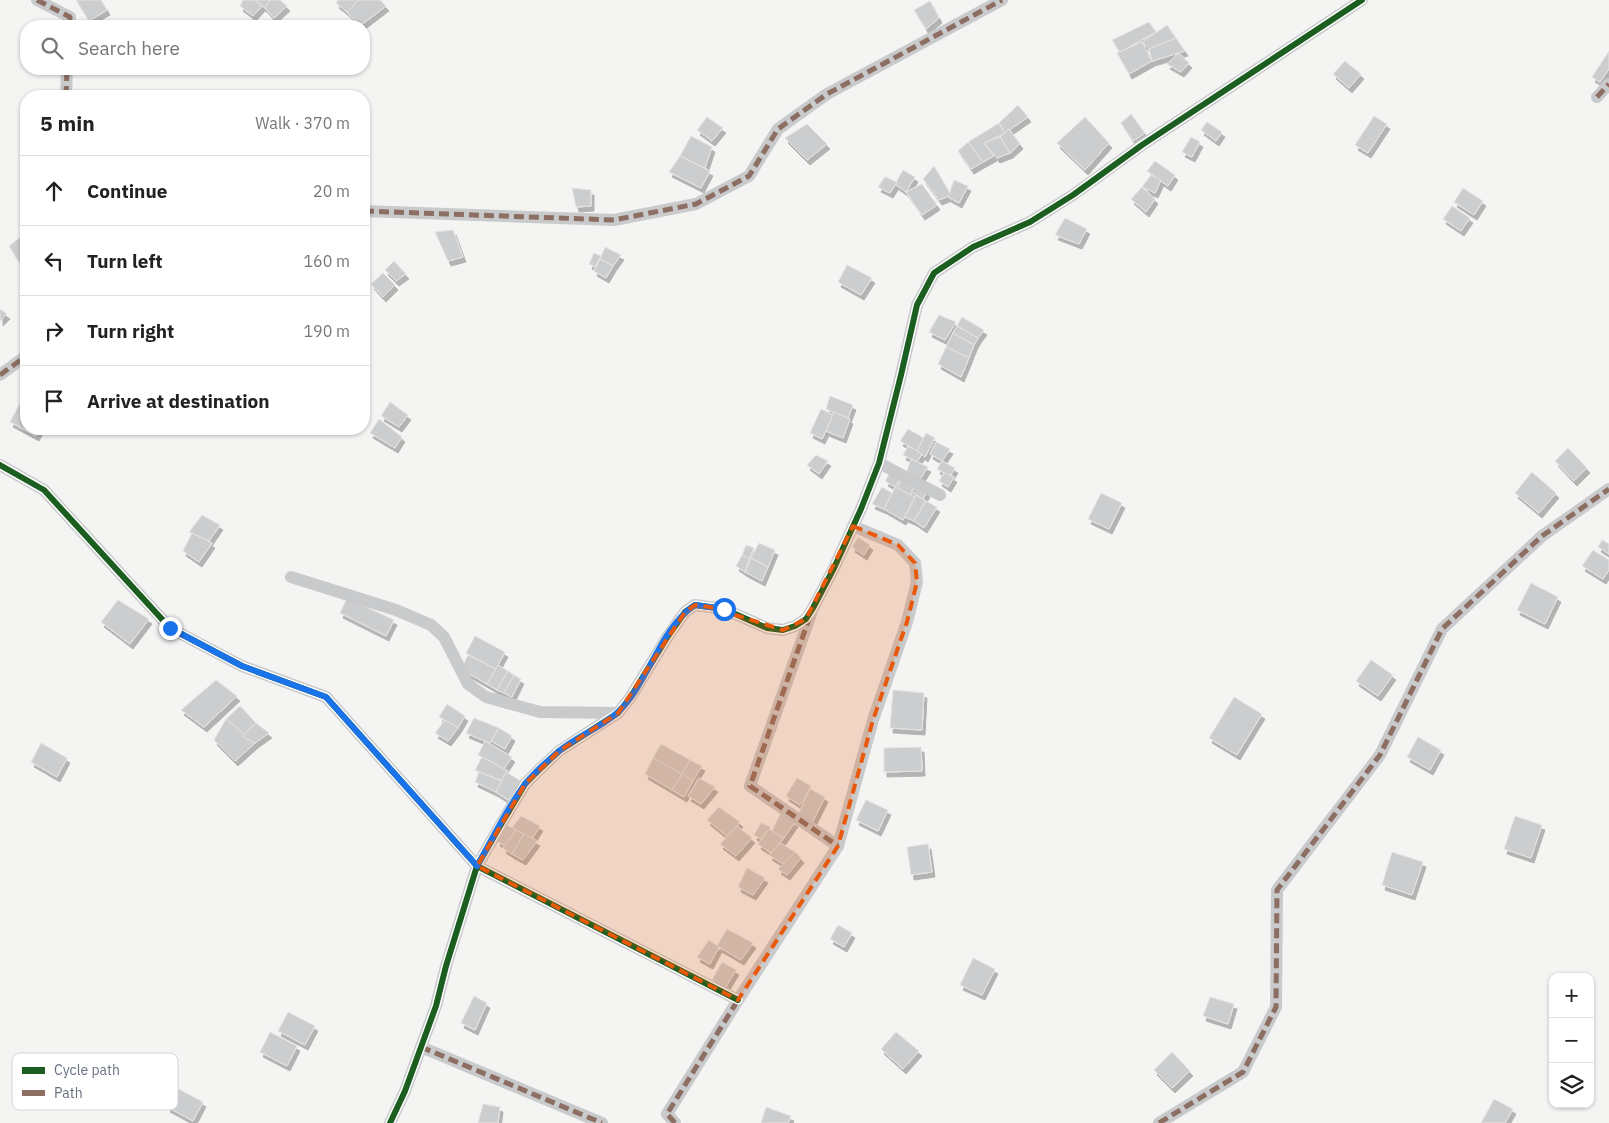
<!DOCTYPE html>
<meta charset="utf-8">
<style>
:root{--surface:#fff;--page:#f6f6f6;--text:#222;--muted:#767676;--line:#e0e0e0}
body{margin:0;font-family:"IBM Plex Sans",sans-serif;background:var(--page);color:var(--text)}
.controls{position:absolute;right:15px;bottom:15px;display:grid;overflow:hidden;border-radius:10px;box-shadow:0 1px 4px #0004}
.controls button{width:45px;height:45px;display:grid;place-items:center;padding:0;border:0;border-bottom:1px solid var(--line);background:var(--surface);color:var(--text);font:25px sans-serif}
.stop{position:absolute;width:15px;height:15px;margin:-11px;border:4px solid #1a73e8;border-radius:50%;background:#fff}
.stop.end{background:#1a73e8;border-color:#fff;box-shadow:0 1px 5px #0008}
.list{margin:0;padding:0;list-style:none}
h2{display:flex;justify-content:space-between;align-items:center;height:65px;margin:0;padding:0 20px;font-size:21px}
h2 small{font-size:16px;font-weight:400;color:var(--muted)}
.list li{display:grid;grid-template-columns:32px 1fr auto;gap:15px;align-items:center;box-sizing:border-box;height:70px;padding:0 20px;border-top:1px solid var(--line)}
.list b{display:block;font-size:19px;white-space:nowrap}
.list em{font-size:16px;font-style:normal;color:var(--muted)}
.icon{flex:none;width:28px;height:28px;fill:none;stroke:currentColor;stroke-width:2;stroke-linecap:round;stroke-linejoin:round}
.map{position:relative;flex:none;width:1609px;height:1123px;overflow:hidden}
.search{position:absolute;background:var(--surface);box-shadow:0 1px 4px #0004;left:20px;top:20px;width:350px;height:55px;display:flex;align-items:center;gap:12px;box-sizing:border-box;padding:0 18px;border-radius:20px;color:var(--muted);font-size:19px}
.panel{position:absolute;background:var(--surface);box-shadow:0 1px 4px #0004;left:20px;top:90px;width:350px;height:345px;border-radius:20px}
.map>svg:first-child{display:block}
.building{fill:#cccdce;stroke:#e4e4e3;filter:url(#shadow)}
.lines{fill:none;stroke-linecap:round;stroke-linejoin:round}
.minor{stroke:#c9cacb;stroke-width:12}
.quiet{stroke:#8d6e63;stroke-width:5;stroke-dasharray:10 5;stroke-linecap:butt}
.cycleway-casing{stroke:#fff;stroke-width:9}
.cycleway{stroke:#1b5e20;stroke-width:6}
.route{stroke:#1a73e8;stroke-width:6}
.marked{fill:#e8590c;fill-opacity:0.2;stroke:#e8590c;stroke-width:4;stroke-dasharray:10 6;stroke-linejoin:round}
.key{fill:#fff;stroke:#d1d4d9;stroke-width:1}
.key-label{font-size:14px;fill:#677180}
</style>
<div class="map">
<svg width="1609" height="1123" viewBox="0 0 1609 1123">
<defs>
<filter id="shadow"><feDropShadow dx="3" dy="5" stdDeviation="0" flood-color="#0004"/></filter>
</defs>
<rect width="100%" height="100%" fill="#f4f4f3"/>
<g class="building">
<polygon points="76,0 101,0 107,10 89,21"/>
<polygon points="243,0 255,0 262,6 253,16 240,6"/>
<polygon points="254,0 271,0 265,8"/>
<polygon points="270,0 280,0 287,6 274,18 265,8"/>
<polygon points="338,0 359,0 347,12 336,3"/>
<polygon points="359,0 380,0 386,6 360,26 347,12"/>
<polygon points="930,1 939,18 926,29 914,10"/>
<polygon points="1149,22 1156,32 1120,52 1112,40"/>
<polygon points="1167,25 1176,38 1149,49 1142,42"/>
<polygon points="1176,38 1185,51 1152,61 1149,49"/>
<polygon points="1142,42 1152,61 1129,74 1117,53"/>
<polygon points="1609,51 1609,69 1600,82 1592,77"/>
<polygon points="1178,53 1189,63 1181,72 1167,64"/>
<polygon points="1345,61 1361,74 1349,88 1333,74"/>
<polygon points="1018,105 1028,117 1005,133 999,123"/>
<polygon points="1131,114 1145,133 1133,141 1121,123"/>
<polygon points="1374,116 1387,124 1368,153 1355,145"/>
<polygon points="707,117 723,128 712,141 697,130"/>
<polygon points="1085,117 1109,143 1085,170 1057,143"/>
<polygon points="1207,122 1222,132 1216,141 1201,130"/>
<polygon points="999,123 1005,133 984,143 994,156 983,162 968,142"/>
<polygon points="807,124 827,144 807,160 785,138"/>
<polygon points="1009,129 1020,144 1010,153 1000,137"/>
<polygon points="691,136 712,147 705,168 680,156"/>
<polygon points="1000,137 1010,153 997,158 984,143"/>
<polygon points="1191,137 1200,142 1192,157 1182,152"/>
<polygon points="968,142 983,162 971,169 958,151"/>
<polygon points="680,156 710,171 701,188 669,172"/>
<polygon points="1155,161 1175,175 1168,186 1147,171"/>
<polygon points="934,166 951,195 939,200 923,179"/>
<polygon points="903,170 915,177 906,192 895,184"/>
<polygon points="1151,175 1161,180 1155,193 1142,187"/>
<polygon points="885,177 897,182 890,193 878,187"/>
<polygon points="954,180 968,186 959,203 948,197"/>
<polygon points="922,184 937,205 922,215 906,192"/>
<polygon points="1142,187 1155,199 1146,212 1131,199"/>
<polygon points="572,188 591,190 591,206 576,207"/>
<polygon points="1463,188 1483,201 1474,215 1454,202"/>
<polygon points="1452,206 1470,218 1461,231 1443,219"/>
<polygon points="1065,218 1087,229 1079,244 1055,235"/>
<polygon points="453,230 463,257 448,261 435,232"/>
<polygon points="26,233 26,259 19,262 9,246"/>
<polygon points="605,247 621,255 613,266 600,259"/>
<polygon points="594,253 601,256 595,267 589,264"/>
<polygon points="26,258 26,275 19,262"/>
<polygon points="600,259 613,266 606,278 594,271"/>
<polygon points="394,261 406,274 396,281 385,270"/>
<polygon points="847,265 872,278 861,295 838,282"/>
<polygon points="383,273 395,285 383,297 371,284"/>
<polygon points="0,309 7,314 0,321"/>
<polygon points="939,315 956,322 945,340 929,332"/>
<polygon points="962,317 984,330 978,338 957,326"/>
<polygon points="957,326 978,338 974,345 953,333"/>
<polygon points="953,333 974,345 969,358 946,347"/>
<polygon points="946,347 969,358 961,377 938,364"/>
<polygon points="830,396 853,405 848,418 826,409"/>
<polygon points="390,402 408,415 399,427 381,416"/>
<polygon points="20,403 26,406 26,429 40,429 36,436 10,422"/>
<polygon points="821,409 833,415 822,439 810,433"/>
<polygon points="834,412 850,419 843,438 826,431"/>
<polygon points="379,419 402,437 395,448 370,433"/>
<polygon points="908,429 924,438 917,451 900,441"/>
<polygon points="926,433 935,438 925,457 917,451"/>
<polygon points="936,442 950,449 942,461 930,454"/>
<polygon points="908,446 922,454 917,462 903,455"/>
<polygon points="1568,448 1587,468 1574,481 1555,461"/>
<polygon points="816,455 828,461 819,474 807,465"/>
<polygon points="911,459 928,467 919,481 906,474"/>
<polygon points="942,461 955,468 950,476 937,469"/>
<polygon points="1532,472 1556,493 1539,513 1515,493"/>
<polygon points="890,473 901,479 895,487 885,481"/>
<polygon points="944,473 954,477 948,487 939,481"/>
<polygon points="901,479 915,485 910,495 897,488"/>
<polygon points="915,485 927,492 923,499 911,492"/>
<polygon points="882,487 892,493 884,509 872,504"/>
<polygon points="895,487 915,497 903,520 884,509"/>
<polygon points="1101,493 1122,503 1109,529 1088,519"/>
<polygon points="916,495 926,501 914,521 905,517"/>
<polygon points="926,501 937,507 924,528 914,521"/>
<polygon points="202,515 220,525 209,541 189,532"/>
<polygon points="192,533 212,543 199,562 183,551"/>
<polygon points="858,537 870,545 864,555 852,547"/>
<polygon points="1602,540 1609,544 1609,554 1598,547"/>
<polygon points="759,543 775,550 768,567 751,558"/>
<polygon points="746,545 754,548 749,559 742,555"/>
<polygon points="1593,550 1609,560 1609,570 1603,579 1582,566"/>
<polygon points="742,555 749,559 745,572 736,566"/>
<polygon points="751,558 768,567 762,581 745,572"/>
<polygon points="1531,583 1558,597 1545,624 1517,610"/>
<polygon points="347,598 394,620 386,636 340,613"/>
<polygon points="118,600 149,619 130,644 101,622"/>
<polygon points="475,636 505,652 496,669 466,653"/>
<polygon points="468,655 496,669 487,684 461,669"/>
<polygon points="1371,660 1393,675 1378,696 1356,681"/>
<polygon points="498,665 508,671 497,690 487,684"/>
<polygon points="508,671 514,675 504,693 497,690"/>
<polygon points="514,675 521,679 512,697 504,693"/>
<polygon points="216,680 237,696 204,727 181,710"/>
<polygon points="893,690 924,693 922,730 890,728"/>
<polygon points="1234,697 1262,714 1237,755 1209,738"/>
<polygon points="447,704 465,716 458,728 439,717"/>
<polygon points="240,706 256,723 242,736 226,719"/>
<polygon points="474,718 499,728 490,743 466,733"/>
<polygon points="226,719 255,743 235,761 214,740"/>
<polygon points="445,720 458,728 448,741 435,733"/>
<polygon points="256,723 269,733 255,743 242,736"/>
<polygon points="499,728 512,736 505,749 491,741"/>
<polygon points="1418,737 1441,750 1430,770 1407,757"/>
<polygon points="485,741 512,757 504,769 478,755"/>
<polygon points="41,743 67,758 57,777 31,762"/>
<polygon points="661,744 690,760 682,774 653,758"/>
<polygon points="921,747 922,771 884,772 884,748"/>
<polygon points="482,757 508,771 502,781 475,770"/>
<polygon points="653,758 682,774 672,790 645,774"/>
<polygon points="690,760 702,766 693,781 682,774"/>
<polygon points="479,772 502,781 496,792 475,782"/>
<polygon points="506,772 521,781 508,800 496,792"/>
<polygon points="682,774 693,781 684,797 672,790"/>
<polygon points="699,778 715,787 701,804 688,796"/>
<polygon points="797,778 811,786 800,805 786,796"/>
<polygon points="810,789 825,797 811,825 797,817"/>
<polygon points="866,800 888,810 878,831 856,820"/>
<polygon points="719,807 740,822 728,837 707,820"/>
<polygon points="780,814 795,822 784,838 772,831"/>
<polygon points="521,816 540,826 532,839 512,828"/>
<polygon points="1515,816 1542,825 1531,858 1504,849"/>
<polygon points="761,823 771,827 761,839 754,835"/>
<polygon points="507,825 516,830 505,846 497,841"/>
<polygon points="737,826 752,838 736,856 720,844"/>
<polygon points="769,829 784,838 771,853 758,844"/>
<polygon points="516,830 524,834 512,854 503,848"/>
<polygon points="524,834 537,841 523,860 512,854"/>
<polygon points="780,843 795,852 783,864 769,855"/>
<polygon points="928,844 932,872 911,875 907,847"/>
<polygon points="795,852 801,858 787,875 778,869"/>
<polygon points="1392,852 1423,862 1412,895 1382,885"/>
<polygon points="747,868 765,878 753,895 738,887"/>
<polygon points="838,925 852,933 844,947 830,939"/>
<polygon points="727,929 753,943 741,960 717,946"/>
<polygon points="709,940 719,947 710,964 697,957"/>
<polygon points="973,958 995,969 982,995 960,985"/>
<polygon points="722,962 736,970 725,988 712,980"/>
<polygon points="474,996 487,1003 475,1030 461,1023"/>
<polygon points="1210,997 1234,1004 1228,1024 1203,1016"/>
<polygon points="288,1012 315,1026 305,1045 278,1031"/>
<polygon points="270,1032 297,1046 287,1066 260,1052"/>
<polygon points="896,1032 919,1051 903,1069 881,1049"/>
<polygon points="1172,1052 1190,1071 1172,1088 1154,1070"/>
<polygon points="177,1088 203,1102 193,1121 167,1107"/>
<polygon points="1494,1099 1513,1109 1505,1123 1481,1123"/>
<polygon points="483,1104 500,1107 498,1123 478,1123"/>
<polygon points="766,1107 791,1116 788,1123 761,1123"/>
</g>
<g class="lines">
<g class="minor">
<polyline points="37,0 70,17 69,26"/>
<polyline points="66,96 67,69"/>
<polyline points="1597,97 1609,84"/>
<polyline points="364,211 614,220 696,204 749,176 778,129 827,94 1002,0"/>
<polyline points="0,375 26,356"/>
<polyline points="879,463 940,495"/>
<polyline points="0,465 44,490 170,628 242,666 326,697 477,866 738,1000"/>
<polyline points="291,577 396,610 431,625 444,637 468,684 486,697 540,712 618,713"/>
<polyline points="811,614 750,786 838,846"/>
<polyline points="421,1047 602,1123"/>
<polyline points="390,1123 405,1091 436,1006 446,966 477,866 500,826 525,784 542,767 559,751 618,713 630,698 668,636 685,612 695,605 724,609 767,628 783,630 795,626 806,619 813,608 834,568 861,509 879,463 901,375 917,305 934,273 973,247 1030,222 1073,195 1142,145 1362,0"/>
<polyline points="675,1123 667,1114 738,1000 838,846 873,720 907,622 917,582 915,563 898,545 853,526"/>
<polyline points="1159,1123 1243,1072 1276,1007 1277,890 1380,755 1442,629 1542,536 1609,489"/>
</g>
<g class="quiet">
<polyline points="37,0 70,17 69,26"/>
<polyline points="66,96 67,69"/>
<polyline points="1597,97 1609,84"/>
<polyline points="364,211 614,220 696,204 749,176 778,129 827,94 1002,0"/>
<polyline points="0,375 26,356"/>
<polyline points="810,616 750,786 838,846"/>
<polyline points="421,1047 602,1123"/>
<polyline points="675,1123 667,1114 738,1000 735,998"/>
<polyline points="1159,1123 1243,1072 1276,1007 1277,890 1380,755 1442,629 1542,536 1609,489"/>
</g>
<g class="cycleway-casing">
<g id="cycleway">
<polyline points="0,465 44,490 170,628 242,666 326,697 477,866 738,1000"/>
<polyline points="390,1123 405,1091 436,1006 446,966 477,866 500,826 525,784 542,767 559,751 618,713 630,698 668,636 685,612 695,605 724,609 767,628 783,630 795,626 806,619 813,608 834,568 861,509 879,463 901,375 917,305 934,273 973,247 1030,222 1073,195 1142,145 1362,0"/>
</g>
</g>
<use href="#cycleway" class="cycleway"/>
</g>
<g class="lines">
<path class="route" d="M170,628L242,666L326,697L477,866C492,840 507,808 525,784C534,773 546,762 558,752C575,737 601,728 618,712C649,683 659,629 695,605L724,609"/>
</g>
<path class="marked" d="M853,526L898,545L915,563L917,582L907,622L873,720L838,846L738,1000L477,866L525,784L559,751L618,713L685,612L695,605L710,607L783,630L806,619Z"/>
<rect x="12" y="1053" width="166" height="57" rx="8" class="key"/>
<rect x="22" y="1067" width="23" height="7" fill="#1b5e20"/>
<rect x="22" y="1090" width="23" height="6" fill="#8d6e63"/>
<g class="key-label">
<text x="54" y="1075">Cycle path</text>
<text x="54" y="1098">Path</text>
</g>
</svg>
<div class="controls">
<button>+</button>
<button>−</button>
<button><svg class="icon" aria-label="layers" viewBox="0 0 24 24"><path d="M12 4l9 5-9 5-9-5zM3 14l9 5 9-5"/></svg></button>
</div>
<div class="stop" style="left:724px;top:609px"></div>
<div class="stop end" style="left:170px;top:628px"></div>
<div class="search"><svg class="icon" aria-label="search" viewBox="0 0 24 24"><circle cx="10" cy="10" r="6"/><path d="M15 15l6 6"/></svg>Search here</div>
<section class="panel">
<h2>5 min<small>Walk · 370 m</small></h2>
<ul class="list">
<li><svg class="icon" aria-label="ahead" viewBox="0 0 24 24"><path d="M12 20V5M6 11l6-6 6 6"/></svg><div><b>Continue</b></div><em>20 m</em></li>
<li><svg class="icon" aria-label="left" viewBox="0 0 24 24"><path d="M17 20v-9H6M10 6l-5 5 5 5"/></svg><div><b>Turn left</b></div><em>160 m</em></li>
<li><svg class="icon" aria-label="right" viewBox="0 0 24 24"><path d="M7 20v-9h11M14 6l5 5-5 5"/></svg><div><b>Turn right</b></div><em>190 m</em></li>
<li><svg class="icon" aria-label="arrive" viewBox="0 0 24 24"><path d="M6 21V4h12l-3 4 3 4H6"/></svg><div><b>Arrive at destination</b></div></li>
</ul>
</section>
</div>
